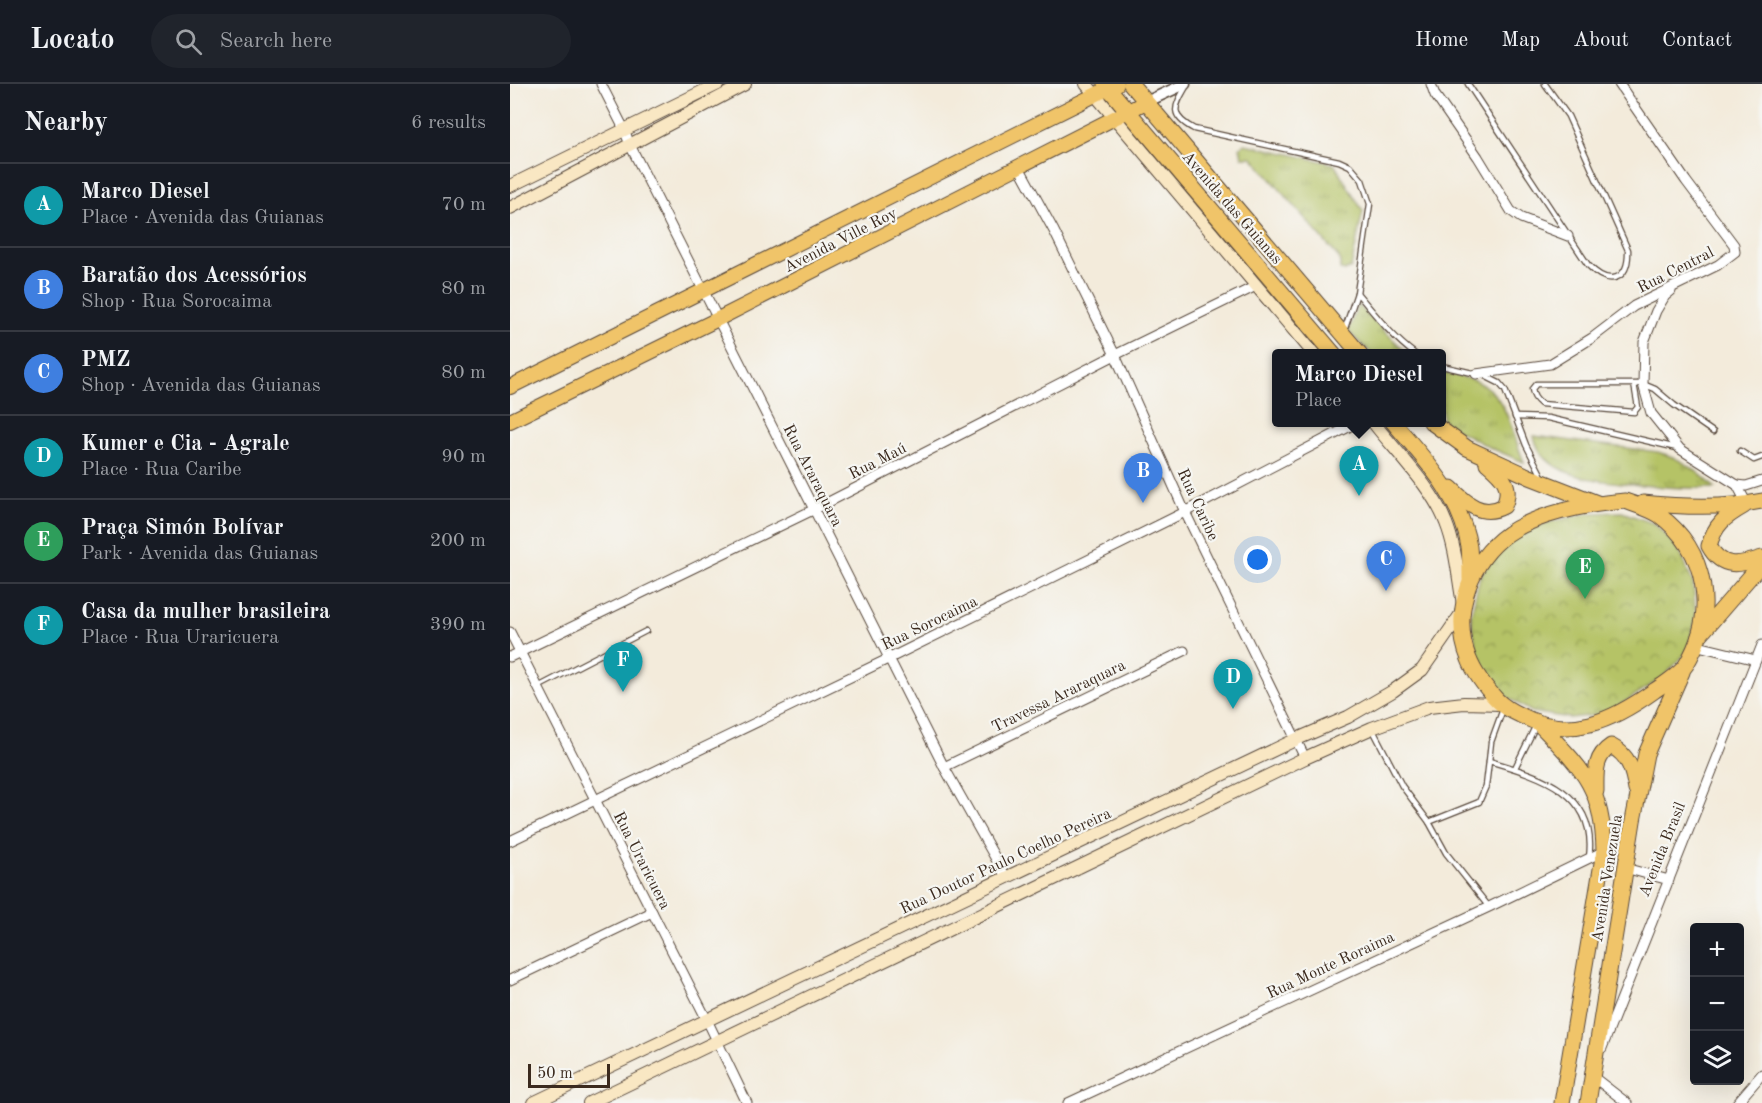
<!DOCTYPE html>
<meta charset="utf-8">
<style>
:root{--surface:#171b24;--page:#20242c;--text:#f1f3f6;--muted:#9ea1a6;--line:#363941;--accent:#d1495b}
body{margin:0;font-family:"Old Standard TT",serif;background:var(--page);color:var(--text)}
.controls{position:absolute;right:18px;bottom:18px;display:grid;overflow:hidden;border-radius:6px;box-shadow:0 6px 24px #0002}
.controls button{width:54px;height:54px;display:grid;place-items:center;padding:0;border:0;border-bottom:2px solid var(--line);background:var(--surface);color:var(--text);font:30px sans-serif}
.scale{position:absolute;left:18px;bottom:15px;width:82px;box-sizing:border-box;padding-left:6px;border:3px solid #3b2a1e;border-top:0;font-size:16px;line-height:21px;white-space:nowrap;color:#3b2a1e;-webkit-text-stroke:4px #f6f6f2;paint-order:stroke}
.you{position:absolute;left:748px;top:476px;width:21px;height:21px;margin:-15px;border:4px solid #fff;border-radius:50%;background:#1a73e8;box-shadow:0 0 0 9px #1a73e833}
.badge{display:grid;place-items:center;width:39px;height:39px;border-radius:50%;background:var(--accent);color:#fff;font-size:20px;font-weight:700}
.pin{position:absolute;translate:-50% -50px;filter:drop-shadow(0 2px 3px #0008)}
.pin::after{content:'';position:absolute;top:32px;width:21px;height:18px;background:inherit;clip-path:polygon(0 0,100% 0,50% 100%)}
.popup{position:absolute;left:762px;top:265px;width:174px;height:78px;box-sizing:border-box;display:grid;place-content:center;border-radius:6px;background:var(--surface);filter:drop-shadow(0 2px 4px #0005);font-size:20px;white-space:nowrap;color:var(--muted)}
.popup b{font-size:22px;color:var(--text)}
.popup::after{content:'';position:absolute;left:50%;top:100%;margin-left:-12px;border:12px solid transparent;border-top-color:var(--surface)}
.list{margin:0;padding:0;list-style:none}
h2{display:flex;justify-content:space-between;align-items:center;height:78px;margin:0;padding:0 24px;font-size:26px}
h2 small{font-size:20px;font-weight:400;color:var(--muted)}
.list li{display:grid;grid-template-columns:39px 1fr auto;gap:18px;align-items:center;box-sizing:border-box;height:84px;padding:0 24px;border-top:2px solid var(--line)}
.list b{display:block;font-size:22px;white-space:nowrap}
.list p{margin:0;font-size:20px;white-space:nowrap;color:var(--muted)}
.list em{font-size:20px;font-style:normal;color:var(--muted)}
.icon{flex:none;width:33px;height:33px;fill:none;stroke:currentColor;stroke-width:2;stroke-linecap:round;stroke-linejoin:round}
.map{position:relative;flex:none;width:1252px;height:1019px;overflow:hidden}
header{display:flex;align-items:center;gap:36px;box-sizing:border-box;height:84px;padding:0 30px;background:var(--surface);border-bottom:2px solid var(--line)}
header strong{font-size:28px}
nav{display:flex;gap:33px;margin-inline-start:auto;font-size:21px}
.search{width:420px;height:54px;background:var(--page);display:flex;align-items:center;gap:15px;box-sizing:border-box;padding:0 21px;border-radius:33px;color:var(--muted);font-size:22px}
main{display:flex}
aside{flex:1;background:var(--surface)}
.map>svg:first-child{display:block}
.grass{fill:url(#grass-tufts);stroke:#787642;stroke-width:1.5}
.park{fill:url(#park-crowns);stroke:#787642;stroke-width:1.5}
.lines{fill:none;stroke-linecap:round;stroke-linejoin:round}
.service-casing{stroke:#57473a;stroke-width:7}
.minor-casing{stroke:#57473a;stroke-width:11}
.tertiary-casing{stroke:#57473a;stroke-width:13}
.secondary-casing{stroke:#57473a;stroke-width:14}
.primary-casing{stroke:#57473a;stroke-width:16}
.trunk-casing{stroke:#57473a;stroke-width:17}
.service{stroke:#fff;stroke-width:4.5}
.minor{stroke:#fff;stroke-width:9}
.tertiary{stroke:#fff;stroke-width:10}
.secondary{stroke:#f9e7c3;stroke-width:12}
.primary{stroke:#f0c469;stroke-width:14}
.trunk{stroke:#f0c469;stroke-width:15}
.labels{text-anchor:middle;stroke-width:4.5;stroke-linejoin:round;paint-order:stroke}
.street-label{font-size:16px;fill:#3b2a1e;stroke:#f6f6f2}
</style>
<header>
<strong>Locato</strong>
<div class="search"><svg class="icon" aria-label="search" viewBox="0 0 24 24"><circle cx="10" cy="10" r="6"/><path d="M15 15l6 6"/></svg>Search here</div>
<nav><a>Home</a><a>Map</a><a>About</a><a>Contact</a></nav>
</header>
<main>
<aside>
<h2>Nearby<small>6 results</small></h2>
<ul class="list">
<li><span class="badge" style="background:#0f9aa8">A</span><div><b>Marco Diesel</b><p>Place · Avenida das Guianas</p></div><em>70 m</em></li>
<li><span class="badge" style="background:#3f7fe0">B</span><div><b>Baratão dos Acessórios</b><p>Shop · Rua Sorocaima</p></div><em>80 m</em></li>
<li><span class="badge" style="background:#3f7fe0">C</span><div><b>PMZ</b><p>Shop · Avenida das Guianas</p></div><em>80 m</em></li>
<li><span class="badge" style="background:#0f9aa8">D</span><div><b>Kumer e Cia - Agrale</b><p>Place · Rua Caribe</p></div><em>90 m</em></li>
<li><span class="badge" style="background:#2e9e5b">E</span><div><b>Praça Simón Bolívar</b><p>Park · Avenida das Guianas</p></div><em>200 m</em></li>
<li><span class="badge" style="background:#0f9aa8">F</span><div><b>Casa da mulher brasileira</b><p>Place · Rua Uraricuera</p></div><em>390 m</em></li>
</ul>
</aside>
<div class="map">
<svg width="1252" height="1019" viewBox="0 0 1252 1019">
<defs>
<pattern id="grass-tufts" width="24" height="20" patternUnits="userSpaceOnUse" patternTransform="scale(1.5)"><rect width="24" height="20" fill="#b5c366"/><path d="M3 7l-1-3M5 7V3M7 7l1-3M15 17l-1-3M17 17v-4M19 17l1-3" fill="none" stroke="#949f53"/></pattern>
<pattern id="park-crowns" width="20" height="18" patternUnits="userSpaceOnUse" patternTransform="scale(1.5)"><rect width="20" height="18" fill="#b5c366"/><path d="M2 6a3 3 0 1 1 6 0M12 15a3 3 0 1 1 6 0" fill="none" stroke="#949f53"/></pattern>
</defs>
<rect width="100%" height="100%" fill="#f6f6f2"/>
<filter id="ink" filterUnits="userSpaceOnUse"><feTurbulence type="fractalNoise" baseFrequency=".0167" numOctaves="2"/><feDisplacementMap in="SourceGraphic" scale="12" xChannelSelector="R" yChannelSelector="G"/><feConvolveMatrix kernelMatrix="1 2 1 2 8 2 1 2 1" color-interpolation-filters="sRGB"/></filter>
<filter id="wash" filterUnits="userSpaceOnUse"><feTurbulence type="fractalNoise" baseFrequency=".008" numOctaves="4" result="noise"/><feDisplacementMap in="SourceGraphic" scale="24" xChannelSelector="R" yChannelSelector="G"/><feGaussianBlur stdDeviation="1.35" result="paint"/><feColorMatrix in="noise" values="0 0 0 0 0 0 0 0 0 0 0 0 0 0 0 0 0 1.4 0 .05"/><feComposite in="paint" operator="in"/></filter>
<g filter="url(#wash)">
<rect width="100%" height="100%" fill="#f3ebdb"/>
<g class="grass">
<polygon points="735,60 824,80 853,127 841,184 835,187 830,186 830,175 742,73 732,73 730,63"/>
<polygon points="848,221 897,269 861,269 838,247"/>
<path d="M932,288C943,292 957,293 968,298C998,312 1002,350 1014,378L983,365L932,338Z"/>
<path d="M1024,352L1148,368C1172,375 1187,386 1205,404C1176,405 1149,403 1121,400C1087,397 1032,393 1024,352Z"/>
</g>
<polygon class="park" points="1112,428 1145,440 1169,466 1183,499 1186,534 1177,568 1152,594 1096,630 1060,634 1022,628 989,608 968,577 961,531 970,492 989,466 1016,447 1036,439 1079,429"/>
</g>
<g filter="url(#ink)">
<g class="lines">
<g class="service-casing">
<g id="service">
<path d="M958,0L1078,181C1099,203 1119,197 1118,166L1058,32L1035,0"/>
<path d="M677,1C665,22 658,31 684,45L829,77L840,82L852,96L860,120L847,209L834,247"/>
<path d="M847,209C865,230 882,253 905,270"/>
<polyline points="932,282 967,290"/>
<polyline points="975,292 989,299 995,306 1016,361 1033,394"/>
<path d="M1124,300L1128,323L1124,328L1031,320C1025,315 1023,312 1022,305L1026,300H1133L1145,305L1164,321L1203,348"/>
<polyline points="1005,333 1038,334 1167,364"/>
<polyline points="1230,367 1244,376 1252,373"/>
<polyline points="28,603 136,547"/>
<polyline points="863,646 892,702 919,738 936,769 979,823"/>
<polyline points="979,677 981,658 993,625"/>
<polyline points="1005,684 1026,641"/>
<path d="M919,738L969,718L976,702L979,677C1030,692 1088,708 1079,774"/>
</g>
</g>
<g class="minor-casing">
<g id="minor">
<polyline points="91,0 114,45 120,61 434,683 496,793"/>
<polyline points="921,0 925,11 968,73 1001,127 1011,134 1058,152"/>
<polyline points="509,83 544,147 605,271 675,428 795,674"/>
<polyline points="1161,207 1155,212 1146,227 1134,258 1133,300 1141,329 1170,365 1227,401 1237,420"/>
<polyline points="966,290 1040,280 1082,254 1124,222 1208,181 1225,168 1224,161 1176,97 1109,0"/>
<polyline points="1227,401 1236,402 1252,397"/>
<polyline points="0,548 197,936 237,1019"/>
<polyline points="1184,561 1246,576"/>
<polyline points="0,573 305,425 605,271 746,202"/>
<polyline points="434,683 674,567"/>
<polyline points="0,757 380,574 675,428 848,338"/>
<polyline points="1115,784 1159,796"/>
<polyline points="0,896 142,828"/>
<polyline points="1092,964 1252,561"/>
<polyline points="1082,992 1117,1019"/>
<polyline points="558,1019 979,823 1094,767"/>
<polyline points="1227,1019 1252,990"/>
</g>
</g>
<g class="tertiary-casing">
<polyline id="tertiary" points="636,18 675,0"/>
</g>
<g class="secondary-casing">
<g id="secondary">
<polyline points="576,0 804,270"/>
<polyline points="0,102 208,0"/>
<polyline points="0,124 235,0"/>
<path d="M863,338C886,368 923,404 936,439C946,464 948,493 953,520"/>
<polyline points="23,1019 787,655 838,633 883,607 912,586 953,527"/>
<polyline points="79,1019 795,674 862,644 919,623 954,619 991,620"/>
</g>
</g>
<g class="primary-casing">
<g id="primary">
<polyline points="0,303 607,0"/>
<polyline points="0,337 208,235 636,18"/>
</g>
</g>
<g class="trunk-casing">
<g id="trunk">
<polyline points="595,0 824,270"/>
<polyline points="621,0 850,270"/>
<path d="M883,338C915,376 951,412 959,463C960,473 960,484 960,495"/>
<polyline points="921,338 957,364 1020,393 1087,419"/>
<path d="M941,404C957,420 972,434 994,422C1003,401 992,392 977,379"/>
<path d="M1115,417C1126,421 1140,425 1149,431C1198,467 1207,529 1176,581C1169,591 1154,600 1144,607C1102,637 1060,657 1010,631C1001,627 994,623 987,616C976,604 965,591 959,575C942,534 957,484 991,455C1021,430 1077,420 1115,417Z"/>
<path d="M1133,419C1172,423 1214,425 1252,417"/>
<path d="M1234,422C1215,433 1205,440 1199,462C1212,486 1230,481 1252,474"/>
<polyline points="1189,552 1252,479"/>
<path d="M1030,641C1072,685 1093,703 1094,767L1052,1019"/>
<path d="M1086,707C1086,689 1084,673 1101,662C1119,671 1123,687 1126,706"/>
<polyline points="1078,1019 1123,737 1136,670 1172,588"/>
</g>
</g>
<use href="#service" class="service"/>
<use href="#minor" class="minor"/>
<use href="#tertiary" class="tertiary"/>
<use href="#secondary" class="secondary"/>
<use href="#primary" class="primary"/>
<use href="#trunk" class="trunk"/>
</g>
</g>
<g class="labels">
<g class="street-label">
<text transform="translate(723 123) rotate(49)" y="6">Avenida das Guianas</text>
<text transform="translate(330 155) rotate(-27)" y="6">Avenida Ville Roy</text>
<text transform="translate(1165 185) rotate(-27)" y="6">Rua Central</text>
<text transform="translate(367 376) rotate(-27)" y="6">Rua Maú</text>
<text transform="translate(304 391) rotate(63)" y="6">Rua Araraquara</text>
<text transform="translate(689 420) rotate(65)" y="6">Rua Caribe</text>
<text transform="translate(419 538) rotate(-26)" y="6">Rua Sorocaima</text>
<text transform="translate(548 611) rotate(-26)" y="6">Travessa Araraquara</text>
<text transform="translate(1151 765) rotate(-68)" y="6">Avenida Brasil</text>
<text transform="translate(133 776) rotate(63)" y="6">Rua Uraricuera</text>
<text transform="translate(495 776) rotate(-25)" y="6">Rua Doutor Paulo Coelho Pereira</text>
<text transform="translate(1096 794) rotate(-81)" y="6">Avenida Venezuela</text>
<text transform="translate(820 880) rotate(-25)" y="6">Rua Monte Roraima</text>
</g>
</g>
</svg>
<div class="controls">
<button>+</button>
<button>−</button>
<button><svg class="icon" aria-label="layers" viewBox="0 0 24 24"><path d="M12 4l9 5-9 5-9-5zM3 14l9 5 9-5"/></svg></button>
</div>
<div class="scale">50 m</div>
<div class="you"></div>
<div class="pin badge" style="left:849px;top:412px;background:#0f9aa8">A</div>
<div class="popup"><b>Marco Diesel</b>Place</div>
<div class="pin badge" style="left:633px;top:419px;background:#3f7fe0">B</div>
<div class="pin badge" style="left:876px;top:507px;background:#3f7fe0">C</div>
<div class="pin badge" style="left:723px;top:625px;background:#0f9aa8">D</div>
<div class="pin badge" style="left:1075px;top:515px;background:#2e9e5b">E</div>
<div class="pin badge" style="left:113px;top:608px;background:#0f9aa8">F</div>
</div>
</main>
